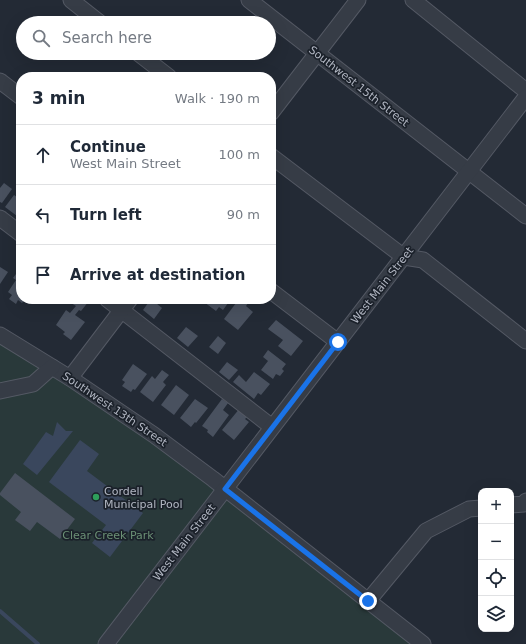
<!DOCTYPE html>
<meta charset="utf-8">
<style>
:root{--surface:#fff;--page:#f6f6f7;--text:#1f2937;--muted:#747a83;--line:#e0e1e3}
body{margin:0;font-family:"DejaVu Sans",sans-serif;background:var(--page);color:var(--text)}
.controls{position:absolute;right:12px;bottom:12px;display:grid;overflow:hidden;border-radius:8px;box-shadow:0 4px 16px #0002}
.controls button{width:36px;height:36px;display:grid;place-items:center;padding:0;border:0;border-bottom:1px solid var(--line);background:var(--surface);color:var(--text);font:20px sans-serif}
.stop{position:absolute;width:12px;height:12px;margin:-9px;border:3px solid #1a73e8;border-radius:50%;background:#fff}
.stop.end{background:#1a73e8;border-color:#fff;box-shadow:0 1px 4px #0008}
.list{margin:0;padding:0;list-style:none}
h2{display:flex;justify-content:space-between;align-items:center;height:52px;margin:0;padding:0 16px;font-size:17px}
h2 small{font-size:13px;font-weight:400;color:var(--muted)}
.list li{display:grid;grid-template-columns:26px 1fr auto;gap:12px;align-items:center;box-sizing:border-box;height:60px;padding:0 16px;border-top:1px solid var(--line)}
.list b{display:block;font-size:15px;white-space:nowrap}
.list p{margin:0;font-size:13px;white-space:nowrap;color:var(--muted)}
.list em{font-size:13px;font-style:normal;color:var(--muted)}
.icon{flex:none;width:22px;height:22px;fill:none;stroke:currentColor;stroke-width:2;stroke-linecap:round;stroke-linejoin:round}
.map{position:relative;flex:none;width:526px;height:644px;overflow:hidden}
.search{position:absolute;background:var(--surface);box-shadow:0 4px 16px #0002;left:16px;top:16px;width:260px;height:44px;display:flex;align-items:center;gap:10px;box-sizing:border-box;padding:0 14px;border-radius:22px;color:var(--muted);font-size:15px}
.panel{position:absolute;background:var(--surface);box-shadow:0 4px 16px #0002;left:16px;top:72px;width:260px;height:232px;border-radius:16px}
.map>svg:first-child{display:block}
.green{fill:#29393a}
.water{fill:#3a475d}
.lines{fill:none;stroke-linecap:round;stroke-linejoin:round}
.stream{stroke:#3a475d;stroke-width:4}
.building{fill:#49515f}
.minor-casing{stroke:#545964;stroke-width:17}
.minor{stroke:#363c46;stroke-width:15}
.route{stroke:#1a73e8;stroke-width:5}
.leisure-dot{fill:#2e9e5b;stroke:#1b212a;stroke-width:1.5}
.labels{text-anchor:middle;stroke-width:3.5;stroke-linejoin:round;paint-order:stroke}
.street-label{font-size:11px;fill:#b1b6c2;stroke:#1b212a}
.poi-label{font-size:11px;fill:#b1b6c2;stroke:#1b212a;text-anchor:start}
.park-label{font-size:11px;fill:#6b9075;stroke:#1b212a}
</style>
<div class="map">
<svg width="526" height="644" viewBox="0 0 526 644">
<rect width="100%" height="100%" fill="#232a35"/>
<polygon class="green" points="0,335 70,378 423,644 0,644"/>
<g class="water">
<polygon points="57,422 66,431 73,431 37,475 23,464 46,432 53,436"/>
<polygon points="80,440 99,454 87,471 143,513 110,557 92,543 106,525 49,482"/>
</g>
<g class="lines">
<polyline class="stream" points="0,611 38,644"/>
</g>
<g class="building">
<polygon points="4,183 12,189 2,203 0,202 0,188"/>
<polygon points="14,195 21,200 21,210 17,216 5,207"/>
<polygon points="0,267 8,272 0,284"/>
<polygon points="19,270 21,271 21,299 26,299 22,303 18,300 16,304 9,299 12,295 8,292 16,280 13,278"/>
<polygon points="74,299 87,299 89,301 81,311 79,310 75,315 85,322 71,340 63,334 65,332 56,325 66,310 70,313 76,306 71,303"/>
<polygon points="151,299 162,308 154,319 143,310"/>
<polygon points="207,299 231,299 223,310 219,307 216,311 204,302"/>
<polygon points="239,299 243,299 248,303 246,306 253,312 238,330 224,319"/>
<polygon points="276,320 303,341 291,356 278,346 283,340 268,329"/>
<polygon points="186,327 198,336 188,347 177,338"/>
<polygon points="218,336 226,343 218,354 209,347"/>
<polygon points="268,350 286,364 282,369 284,371 280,376 276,374 273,379 261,370 268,361 263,357"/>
<polygon points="227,362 238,370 229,380 219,372"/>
<polygon points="133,364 147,374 135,390 133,389 131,392 122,386 125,382 122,380"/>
<polygon points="162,370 169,375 163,382 166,385 153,402 140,392 152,376 155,379"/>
<polygon points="254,372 270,384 261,395 258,393 254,399 233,382 239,375 246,382"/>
<polygon points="176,385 189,395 174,415 161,405"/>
<polygon points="195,399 208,408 196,423 195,422 191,427 180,418"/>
<polygon points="222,399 228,403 223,410 229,415 213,437 207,432 208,430 202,426"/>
<polygon points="240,408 249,415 245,419 249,422 234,440 222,430"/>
<polygon points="15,473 75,519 60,539 37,522 30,531 15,520 21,512 0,495 0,493"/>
</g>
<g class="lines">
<g class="minor-casing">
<g id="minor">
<polyline points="71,0 100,23"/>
<polyline points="249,0 526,216"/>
<polyline points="413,0 526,91"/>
<polyline points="138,53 169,77"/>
<polyline points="0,81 21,97"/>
<polyline points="271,113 358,0"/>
<polyline points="271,156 404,257 423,260 526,341"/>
<polyline points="0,218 21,234"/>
<polyline points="271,291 338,342"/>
<polyline points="107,299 272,427"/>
<polyline points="0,335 70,378 154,435 213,479 423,644"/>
<polyline points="70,378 130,299"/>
<polyline points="0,391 33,384 52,367"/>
<polyline points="511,505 524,504 526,501"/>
<polyline points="368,601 426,531 469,509 481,508"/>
<polyline points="106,644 526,97"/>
</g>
</g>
<use href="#minor" class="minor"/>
</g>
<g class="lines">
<polyline class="route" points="338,342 225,489 368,601"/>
</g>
<circle class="leisure-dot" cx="96" cy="497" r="4"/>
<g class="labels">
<g class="street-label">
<text transform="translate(359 86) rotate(38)" y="4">Southwest 15th Street</text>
<text transform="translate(382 285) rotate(-52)" y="4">West Main Street</text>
<text transform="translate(115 409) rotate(34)" y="4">Southwest 13th Street</text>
<text transform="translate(184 542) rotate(-52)" y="4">West Main Street</text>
</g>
<g class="poi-label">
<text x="104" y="495">Cordell<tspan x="104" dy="13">Municipal Pool</tspan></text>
</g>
<g class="park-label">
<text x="108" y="539">Clear Creek Park</text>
</g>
</g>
</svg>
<div class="controls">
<button>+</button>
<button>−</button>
<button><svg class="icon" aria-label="locate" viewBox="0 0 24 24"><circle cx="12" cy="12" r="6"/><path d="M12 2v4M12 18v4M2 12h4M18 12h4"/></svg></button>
<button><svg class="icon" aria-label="layers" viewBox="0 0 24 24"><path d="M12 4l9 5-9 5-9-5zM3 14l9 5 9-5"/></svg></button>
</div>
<div class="stop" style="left:338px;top:342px"></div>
<div class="stop end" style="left:368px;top:601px"></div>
<div class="search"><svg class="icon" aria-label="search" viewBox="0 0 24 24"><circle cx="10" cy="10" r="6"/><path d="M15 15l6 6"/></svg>Search here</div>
<section class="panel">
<h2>3 min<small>Walk · 190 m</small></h2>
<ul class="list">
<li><svg class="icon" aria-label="ahead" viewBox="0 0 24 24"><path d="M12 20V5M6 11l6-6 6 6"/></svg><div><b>Continue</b><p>West Main Street</p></div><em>100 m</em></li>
<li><svg class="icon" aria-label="left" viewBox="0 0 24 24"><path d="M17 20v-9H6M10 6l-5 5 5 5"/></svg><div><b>Turn left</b></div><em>90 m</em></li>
<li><svg class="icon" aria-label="arrive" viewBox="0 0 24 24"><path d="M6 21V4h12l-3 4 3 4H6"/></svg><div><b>Arrive at destination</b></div></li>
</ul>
</section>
</div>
